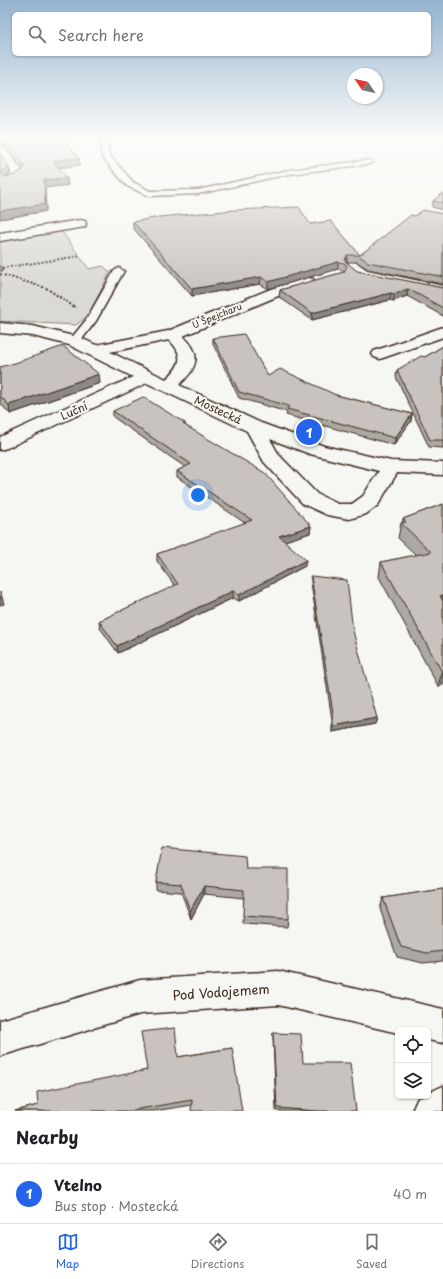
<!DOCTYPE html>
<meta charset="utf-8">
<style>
:root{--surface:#fff;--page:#f2f2f2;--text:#202124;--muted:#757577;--line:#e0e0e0;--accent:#2563eb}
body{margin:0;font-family:"Playpen Sans",sans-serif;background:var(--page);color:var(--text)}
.controls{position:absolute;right:12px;bottom:12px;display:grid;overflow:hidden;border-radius:6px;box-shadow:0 1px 3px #0004}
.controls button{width:36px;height:36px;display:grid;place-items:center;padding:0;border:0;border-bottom:1px solid var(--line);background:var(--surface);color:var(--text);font:20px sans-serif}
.compass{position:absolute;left:347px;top:68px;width:36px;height:36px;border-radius:50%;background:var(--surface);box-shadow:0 1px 3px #0004;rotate:304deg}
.you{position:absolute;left:198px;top:495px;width:14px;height:14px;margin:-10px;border:3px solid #fff;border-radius:50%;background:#1a73e8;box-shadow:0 0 0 6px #1a73e833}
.badge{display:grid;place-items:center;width:26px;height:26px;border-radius:50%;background:var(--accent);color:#fff;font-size:13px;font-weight:700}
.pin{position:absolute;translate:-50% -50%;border:2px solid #fff;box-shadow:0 1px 4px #0006}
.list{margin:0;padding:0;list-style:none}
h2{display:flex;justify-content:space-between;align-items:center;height:52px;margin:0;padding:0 16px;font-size:17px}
h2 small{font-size:13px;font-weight:400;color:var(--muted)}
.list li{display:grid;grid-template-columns:26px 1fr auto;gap:12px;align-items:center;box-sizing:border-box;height:60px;padding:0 16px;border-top:1px solid var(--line)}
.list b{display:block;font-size:15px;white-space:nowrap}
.list p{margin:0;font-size:13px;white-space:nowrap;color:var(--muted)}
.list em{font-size:13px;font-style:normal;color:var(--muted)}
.icon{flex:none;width:22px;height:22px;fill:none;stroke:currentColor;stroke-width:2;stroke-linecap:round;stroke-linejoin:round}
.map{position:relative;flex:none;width:443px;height:1111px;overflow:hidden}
.search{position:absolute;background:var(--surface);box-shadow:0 1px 3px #0004;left:12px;right:12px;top:12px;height:44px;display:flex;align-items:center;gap:10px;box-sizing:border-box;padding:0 14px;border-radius:6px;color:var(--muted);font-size:15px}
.sheet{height:112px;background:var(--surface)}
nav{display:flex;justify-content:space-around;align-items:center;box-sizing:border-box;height:56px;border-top:1px solid var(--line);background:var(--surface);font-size:11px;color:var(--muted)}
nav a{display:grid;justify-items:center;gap:2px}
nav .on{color:var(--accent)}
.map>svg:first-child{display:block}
.green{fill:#dad9d3;stroke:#8a8278}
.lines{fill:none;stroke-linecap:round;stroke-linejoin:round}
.service-casing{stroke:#3b2a1e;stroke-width:3}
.minor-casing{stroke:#3b2a1e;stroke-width:3}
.path{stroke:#3b2a1e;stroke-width:2;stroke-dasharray:2 2;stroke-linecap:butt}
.service{fill:#f6f6f2;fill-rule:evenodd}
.minor{fill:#f6f6f2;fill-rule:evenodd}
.wall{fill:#aca8a3;stroke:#3b2a1e}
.shaded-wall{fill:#8c8885;stroke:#3b2a1e}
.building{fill:#c8c3be;stroke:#3b2a1e}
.labels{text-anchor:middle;stroke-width:4;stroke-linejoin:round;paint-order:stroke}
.far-street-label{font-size:9px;fill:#3b2a1e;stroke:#f6f6f2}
.street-label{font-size:11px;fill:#3b2a1e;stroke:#f6f6f2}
.near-street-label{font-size:13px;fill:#3b2a1e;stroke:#f6f6f2}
</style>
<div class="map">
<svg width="443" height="1111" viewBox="0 0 443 1111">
<rect width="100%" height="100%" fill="#f6f6f2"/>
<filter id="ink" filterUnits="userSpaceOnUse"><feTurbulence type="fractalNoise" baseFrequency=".025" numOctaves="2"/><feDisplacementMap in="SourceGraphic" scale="8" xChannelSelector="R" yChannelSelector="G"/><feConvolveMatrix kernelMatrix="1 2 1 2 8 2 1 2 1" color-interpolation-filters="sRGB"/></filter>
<g filter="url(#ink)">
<polygon class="green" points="60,229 89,269 103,266 110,272 89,315 76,325 0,321 0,239"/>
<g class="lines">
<g class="service-casing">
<g id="service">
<polygon points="100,138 107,138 109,155 133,182 150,191 198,190 289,170 369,160 373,162 369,164 289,174 198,194 149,196 127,186 102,157"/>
<polygon points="119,268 124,271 96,321 79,343 71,343 69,341 86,320 114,271"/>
</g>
</g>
<g class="minor-casing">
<g id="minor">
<path d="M0,146L4,147L25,174C20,180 12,184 5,182L3,180L12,173L0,156Z"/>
<polygon points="80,220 85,221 86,224 85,227 0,241 0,233"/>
<polygon points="352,262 357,263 367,270 443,286 443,294 357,276 345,266 347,263"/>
<path d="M308,278L313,279L315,282L313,285L283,294L183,336C203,354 197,369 179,385L261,423L324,446L391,461L443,463V475L397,473L378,505L366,514L349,519L327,515L303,504L264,462L247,431L147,383L7,448L0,450V437L133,377L69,345L33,336L0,333V323L33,326L81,338L96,345L168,331L273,288ZM169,340C185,355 181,366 166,379L110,352ZM270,439L310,454L379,471L363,496L352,504H338L317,494L279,455Z"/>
<polygon points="443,327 443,337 380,359 374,357 372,354 374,351"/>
<polygon points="278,971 443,1009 443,1043 428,1040 428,1030 398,1030 398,1033 278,1005 140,1014 0,1056 0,1020 140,980"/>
<polygon points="443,1086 443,1111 412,1111 418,1098 428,1096 428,1093"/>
</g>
</g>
<g class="path">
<polyline points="0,266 2,270 0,272"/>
<polyline points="2,268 80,256"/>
<polyline points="0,274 46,288 76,308"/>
</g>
<use href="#service" class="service"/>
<use href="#minor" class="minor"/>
</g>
<g class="wall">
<polygon points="0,138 79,158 80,165 59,168 68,185 45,188 46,211 0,219 0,153 10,173 5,176 6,177 15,175 23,169 5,146 0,145"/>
<polygon points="443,193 443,210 432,207 433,201"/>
<polygon points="443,214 443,284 368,269 357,262 346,262 357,271 443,288 443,316 407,296 393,301 390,300 312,320 279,297 280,290 344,272 344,271 343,270 338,269 268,289 260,284 192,296 133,228 133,222 310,224 360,255 415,216"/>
<polygon points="213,338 268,376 336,395 412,414 411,421 394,445 286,415 287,412 239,398 213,344"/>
<polygon points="443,346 443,448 429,447 396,377 397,370 425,357"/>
<polygon points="0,367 100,383 10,414 0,403"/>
<polygon points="113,411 185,423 185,425 311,526 310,533 284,541 305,566 239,601 233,598 118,653 100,628 99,621 175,586 157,561 157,554 245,523 177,477 177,471 185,467 113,417"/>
<polygon points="443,504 443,685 438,686 379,577 381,562 416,555 398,538 401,523 402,523 403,519"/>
<polygon points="311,576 377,718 375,724 332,732 332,720 311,583"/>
<polygon points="246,869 288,919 287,927 243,924 244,898 204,894 191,919 181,892 156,890 156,882"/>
<polygon points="443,889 443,961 423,963 397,957 380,909 383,898"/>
<polygon points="273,1033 303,1063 356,1111 276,1111 273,1038"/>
<polygon points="232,1048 192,1105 154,1111 15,1111 38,1105 147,1070 178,1057"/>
</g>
<g class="shaded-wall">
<polygon points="79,158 80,165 54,168 53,161"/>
<polygon points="9,166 10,173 2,179 1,174 1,172"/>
<polygon points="67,178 68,185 45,188 46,211 0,219 0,211 44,180"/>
<polygon points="347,255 347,262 345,265 345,261"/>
<polygon points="338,262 338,269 268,289 268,282"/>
<polygon points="261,277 260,284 192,296 192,289"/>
<polygon points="408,289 407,296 393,301 394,294"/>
<polygon points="391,293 390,300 312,320 312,313"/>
<polygon points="99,374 100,383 10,414 9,405"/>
<polygon points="412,414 411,421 394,445 395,438"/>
<polygon points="311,526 310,533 279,543 279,536"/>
<polygon points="306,560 305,566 239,601 239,595"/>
<polygon points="233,591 233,598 118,653 117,646"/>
<polygon points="443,595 443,608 440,596"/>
<polygon points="2,597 4,604 0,605 0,598"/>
<polygon points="442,672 443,672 443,685 438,686"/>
<polygon points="377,718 375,724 332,732 333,726"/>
<polygon points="204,886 204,894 191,919 190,911"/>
</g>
<g class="building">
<polygon points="0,138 62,138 79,158 53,161 67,178 44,180 45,204 0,211 0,153 9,166 1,172 1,174 6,177 15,175 23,170 25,166 4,139"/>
<polygon points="443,193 443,203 433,201"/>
<polygon points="299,207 310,224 331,221 360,255 411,215 415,216 423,210 443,214 443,277 368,262 358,255 347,255 345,261 357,271 443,288 443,308 408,289 394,294 391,293 312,313 280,290 344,272 347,266 344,263 338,262 268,282 261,277 192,289 133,222 159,217 235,210"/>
<polygon points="244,334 268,376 280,369 336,395 412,414 395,438 287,409 289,406 239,392 213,338"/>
<polygon points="63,346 99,374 9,405 0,396 0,367 15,363"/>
<polygon points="443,346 443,440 430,440 397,370 421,356 425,357"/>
<polygon points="143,397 185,423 183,424 265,473 311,526 279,536 306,560 239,595 233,591 117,646 99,621 178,584 157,554 252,520 177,471 191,464 113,411"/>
<polygon points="443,504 443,595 440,596 443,601 443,672 442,672 381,562 431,552 401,523 406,522 403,519"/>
<polygon points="311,576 347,580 353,631 377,718 333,726 333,713"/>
<polygon points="0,592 2,597 0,598"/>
<polygon points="162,848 245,856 246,869 288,869 288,919 243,916 244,890 204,886 190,911 181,884 156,882"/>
<polygon points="443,889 443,951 427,953 401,947 383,898"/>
<polygon points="175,1028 178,1057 232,1048 242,1111 191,1111 192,1100 133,1110 134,1111 15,1111 38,1105 37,1092 147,1070 141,1032"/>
<polygon points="273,1033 301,1034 303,1063 350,1063 356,1111 318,1111 277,1108"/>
</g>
</g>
<linearGradient id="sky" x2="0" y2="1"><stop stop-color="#94b2cf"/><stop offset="0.47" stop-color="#fbfbf9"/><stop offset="1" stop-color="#fbfbf9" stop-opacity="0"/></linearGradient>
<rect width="443" height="293" fill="url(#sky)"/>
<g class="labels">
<g class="far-street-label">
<text transform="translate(217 316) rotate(-22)" y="3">U Špejcharu</text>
</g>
<g class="street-label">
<text transform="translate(218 410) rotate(25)" y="4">Mostecká</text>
<text transform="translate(74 411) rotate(-24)" y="4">Luční</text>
</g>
<g class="near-street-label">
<text transform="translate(221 992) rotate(-4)" y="5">Pod Vodojemem</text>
</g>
</g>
</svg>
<div class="controls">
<button><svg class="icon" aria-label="locate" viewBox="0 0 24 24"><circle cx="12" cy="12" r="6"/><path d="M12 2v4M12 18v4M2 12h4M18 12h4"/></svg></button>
<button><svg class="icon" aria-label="layers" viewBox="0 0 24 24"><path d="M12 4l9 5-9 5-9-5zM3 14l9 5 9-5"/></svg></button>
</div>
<svg class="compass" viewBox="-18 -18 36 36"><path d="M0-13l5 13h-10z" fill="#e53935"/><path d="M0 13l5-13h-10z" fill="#757577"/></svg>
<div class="you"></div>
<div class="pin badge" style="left:309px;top:432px">1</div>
<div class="search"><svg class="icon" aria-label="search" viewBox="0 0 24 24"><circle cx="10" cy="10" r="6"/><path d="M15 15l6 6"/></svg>Search here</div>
</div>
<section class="sheet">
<h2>Nearby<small></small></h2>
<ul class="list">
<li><span class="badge">1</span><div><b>Vtelno</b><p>Bus stop · Mostecká</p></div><em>40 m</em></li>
</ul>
</section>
<nav>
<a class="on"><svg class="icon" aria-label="map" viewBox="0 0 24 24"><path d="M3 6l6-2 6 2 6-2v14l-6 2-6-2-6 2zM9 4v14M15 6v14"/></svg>Map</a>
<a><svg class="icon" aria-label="directions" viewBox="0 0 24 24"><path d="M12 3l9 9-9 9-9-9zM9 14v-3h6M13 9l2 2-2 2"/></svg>Directions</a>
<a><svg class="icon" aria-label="saved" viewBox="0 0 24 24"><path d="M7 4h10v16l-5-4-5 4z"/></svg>Saved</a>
</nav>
